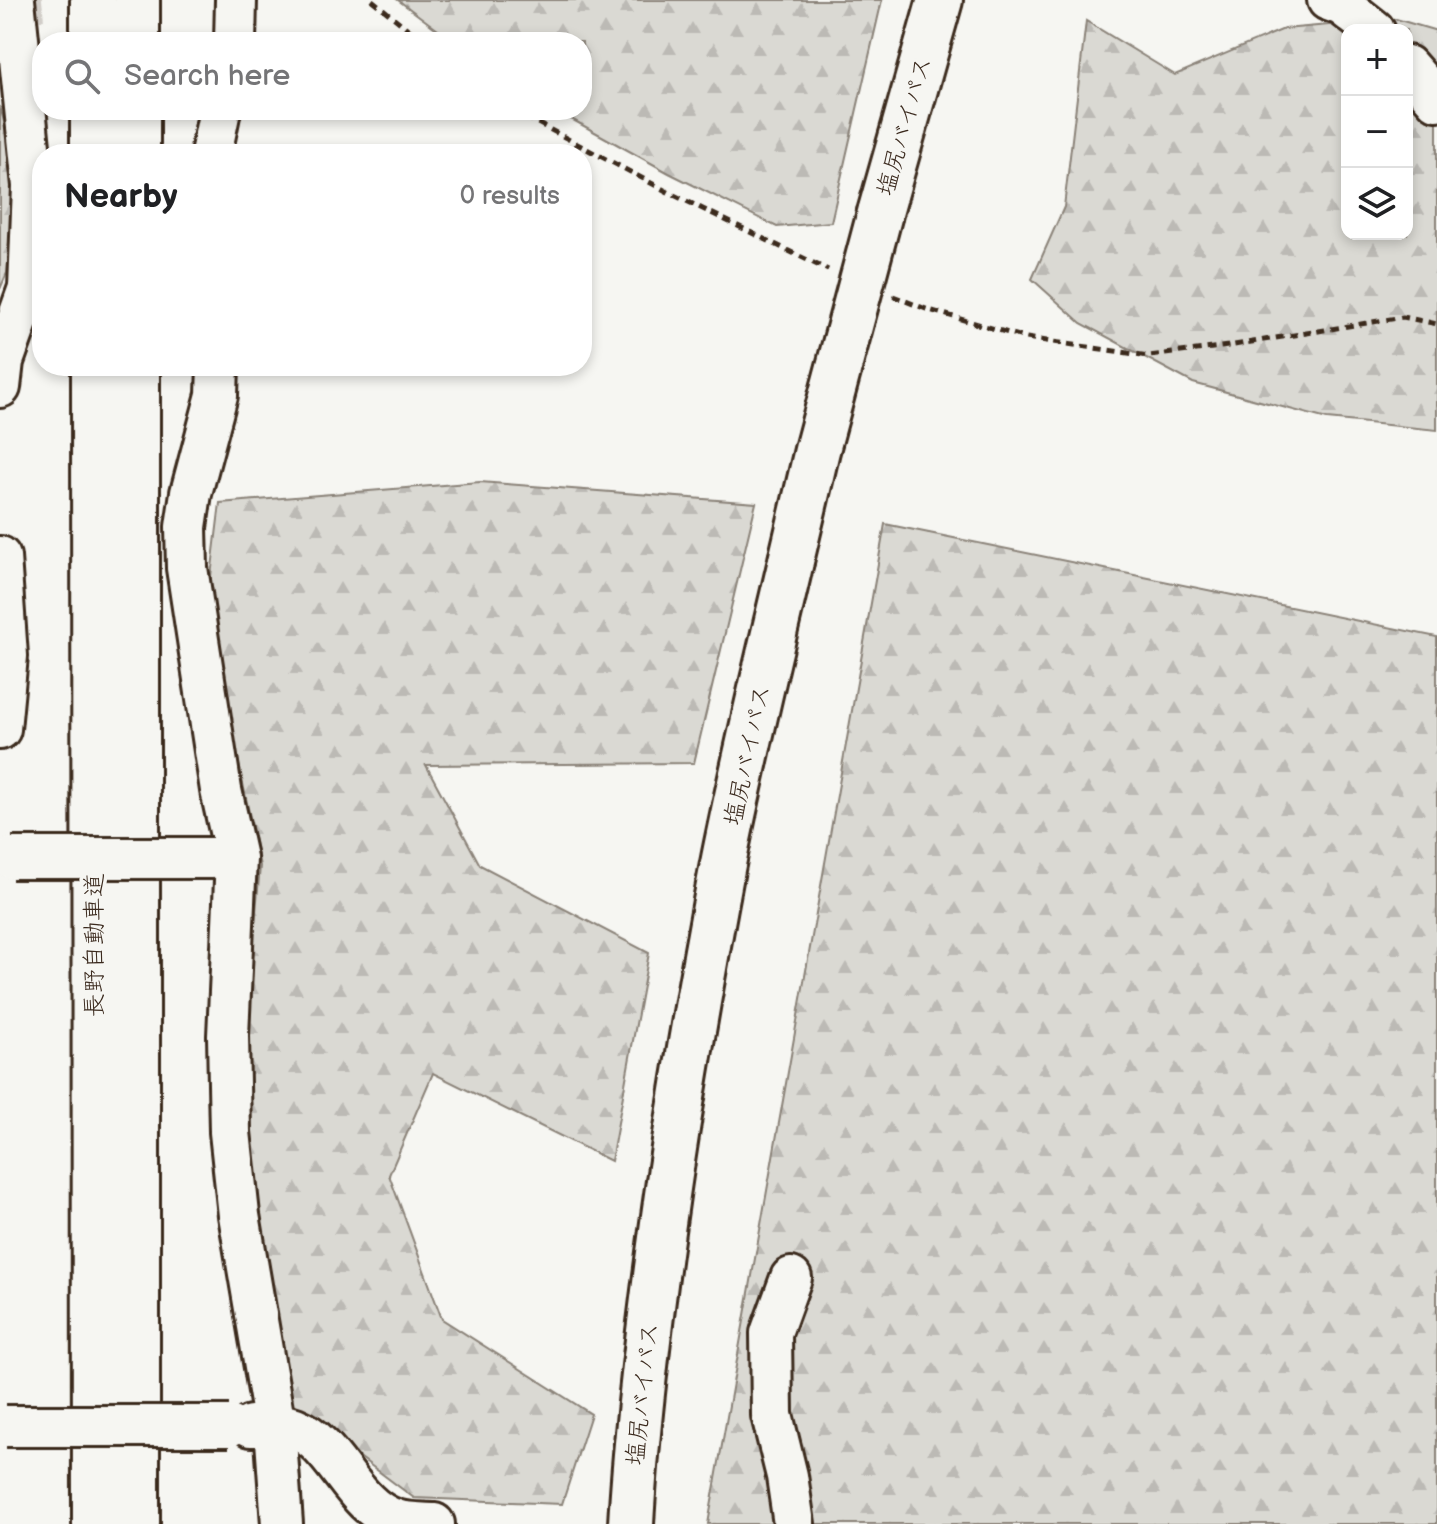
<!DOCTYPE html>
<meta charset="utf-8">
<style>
:root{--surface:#fff;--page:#f2f2f2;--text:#202124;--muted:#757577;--line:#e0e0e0}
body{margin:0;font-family:"Balsamiq Sans","Klee One",sans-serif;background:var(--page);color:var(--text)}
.controls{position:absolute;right:24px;top:24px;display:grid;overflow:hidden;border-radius:16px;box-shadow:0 4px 12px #0003}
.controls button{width:72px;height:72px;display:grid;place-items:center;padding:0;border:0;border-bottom:2px solid var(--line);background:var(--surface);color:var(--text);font:40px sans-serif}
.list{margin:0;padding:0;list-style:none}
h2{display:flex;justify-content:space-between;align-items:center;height:104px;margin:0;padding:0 32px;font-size:34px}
h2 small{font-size:26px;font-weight:400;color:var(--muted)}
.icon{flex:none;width:44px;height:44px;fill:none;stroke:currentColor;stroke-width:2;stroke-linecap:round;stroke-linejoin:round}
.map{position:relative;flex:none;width:1437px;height:1524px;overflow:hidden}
.search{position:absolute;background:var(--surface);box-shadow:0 4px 12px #0003;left:32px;top:32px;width:560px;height:88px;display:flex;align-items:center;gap:20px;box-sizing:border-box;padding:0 28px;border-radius:32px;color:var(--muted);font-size:30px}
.panel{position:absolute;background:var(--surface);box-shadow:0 4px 12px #0003;left:32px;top:144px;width:560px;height:232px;border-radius:32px}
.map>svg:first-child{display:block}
.forest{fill:url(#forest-firs);stroke:#8a8278;stroke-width:2;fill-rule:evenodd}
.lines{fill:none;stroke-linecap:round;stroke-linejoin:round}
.minor-tunnel{stroke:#d1cdc8;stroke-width:40;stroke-dasharray:40 20;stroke-linecap:butt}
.minor-casing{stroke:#3b2a1e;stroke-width:46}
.highway-casing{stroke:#3b2a1e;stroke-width:50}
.path{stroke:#3b2a1e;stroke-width:5;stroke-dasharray:8 6;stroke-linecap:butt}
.minor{stroke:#f6f6f2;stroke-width:40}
.highway{stroke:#f6f6f2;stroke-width:44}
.minor-bridge-casing{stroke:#3b2a1e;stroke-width:46;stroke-linecap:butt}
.highway-bridge-casing{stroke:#3b2a1e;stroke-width:50;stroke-linecap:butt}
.minor-bridge{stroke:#f6f6f2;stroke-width:40}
.highway-bridge{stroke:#f6f6f2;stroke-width:44}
.labels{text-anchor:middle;stroke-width:7;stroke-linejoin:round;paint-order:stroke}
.street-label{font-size:24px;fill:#3b2a1e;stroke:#f6f6f2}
</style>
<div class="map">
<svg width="1437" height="1524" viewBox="0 0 1437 1524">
<defs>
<pattern id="forest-firs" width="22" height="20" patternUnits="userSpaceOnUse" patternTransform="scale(2)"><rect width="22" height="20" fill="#dad9d3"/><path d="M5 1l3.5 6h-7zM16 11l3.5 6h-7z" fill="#bcbab5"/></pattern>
</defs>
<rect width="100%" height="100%" fill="#f6f6f2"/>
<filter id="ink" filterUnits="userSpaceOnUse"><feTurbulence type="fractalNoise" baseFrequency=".0125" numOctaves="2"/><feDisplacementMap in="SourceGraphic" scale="16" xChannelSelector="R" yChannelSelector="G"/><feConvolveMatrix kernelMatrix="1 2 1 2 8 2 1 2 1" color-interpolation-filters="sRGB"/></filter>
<g filter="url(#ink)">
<g class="forest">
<polygon points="398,0 882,0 831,222 777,227 669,173 555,110 582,110 582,42 454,42"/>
<path d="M1396,19L1437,31V430L1327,419L1193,383L1081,323L1032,279L1064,207L1086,21L1175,75L1284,29ZM1347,30H1407V234H1347Z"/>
<polygon points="0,106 17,173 7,273 0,289"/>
<polygon points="480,482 756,503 694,763 426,765 480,865 649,953 611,1161 433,1073 389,1175 442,1319 591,1414 562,1504 414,1498 288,1403 239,1106 260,866 207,609 220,503"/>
<polygon points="885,524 1437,637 1437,1524 708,1524"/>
</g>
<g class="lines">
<polyline class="minor-tunnel" points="32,1 42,0"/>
<g class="minor-casing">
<g id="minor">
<polyline points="1328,0 1342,5 1374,30"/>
<polyline points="235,42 236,0"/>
<polyline points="1407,66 1437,100"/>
<polyline points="211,154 220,110"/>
<polyline points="218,366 217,395 191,493 186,527 187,568 221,790 236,858 228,1036 230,1132 239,1215 275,1426 282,1524"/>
<polyline points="0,387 3,361 29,288 33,186 14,0"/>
<polyline points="0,557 7,656 0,729"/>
<polyline points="791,1278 771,1333 772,1415 787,1476 794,1524"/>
<path d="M251,1426C265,1426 283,1424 295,1428C337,1445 352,1507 396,1520C408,1524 422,1523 434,1524"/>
</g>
</g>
<g class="highway-casing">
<g id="highway">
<polyline points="93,0 93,42"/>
<polyline points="137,0 137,42"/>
<polyline points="93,110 93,154"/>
<polyline points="137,110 137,154"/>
<polyline points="880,213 940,0"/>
<polyline points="94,366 95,1524"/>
<polyline points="137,1524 137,366"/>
<path d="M631,1524C636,1433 647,1343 659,1253C676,1124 698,997 722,869C742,766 767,664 791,561"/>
</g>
</g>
<g class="path">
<polyline points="372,0 424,42"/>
<polyline points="513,110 672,194 828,270"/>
<polyline points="893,296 926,309 1026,338 1149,356 1228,346 1403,317 1437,324"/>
</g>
<use href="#minor" class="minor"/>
<use href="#highway" class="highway"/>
<g class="minor-bridge-casing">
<g id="minor-bridge">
<polyline points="12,858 212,858"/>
<polyline points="6,1426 229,1426"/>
</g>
</g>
<g class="highway-bridge-casing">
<polyline id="highway-bridge" points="791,561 817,450 880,213"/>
</g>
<use href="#minor-bridge" class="minor-bridge"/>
<use href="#highway-bridge" class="highway-bridge"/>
</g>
</g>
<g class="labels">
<g class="street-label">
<text transform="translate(904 126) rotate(-74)" y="8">塩尻バイパス</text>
<text transform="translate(747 755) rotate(-78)" y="8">塩尻バイパス</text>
<text transform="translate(94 945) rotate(-90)" y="8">長野自動車道</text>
<text transform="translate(642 1394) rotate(-84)" y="8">塩尻バイパス</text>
</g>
</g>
</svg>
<div class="controls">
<button>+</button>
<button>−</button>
<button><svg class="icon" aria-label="layers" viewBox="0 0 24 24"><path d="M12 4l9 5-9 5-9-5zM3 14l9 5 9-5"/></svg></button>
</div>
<div class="search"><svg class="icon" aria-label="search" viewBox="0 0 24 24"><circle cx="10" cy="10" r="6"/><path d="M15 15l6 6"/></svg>Search here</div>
<section class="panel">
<h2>Nearby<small>0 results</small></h2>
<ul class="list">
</ul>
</section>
</div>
